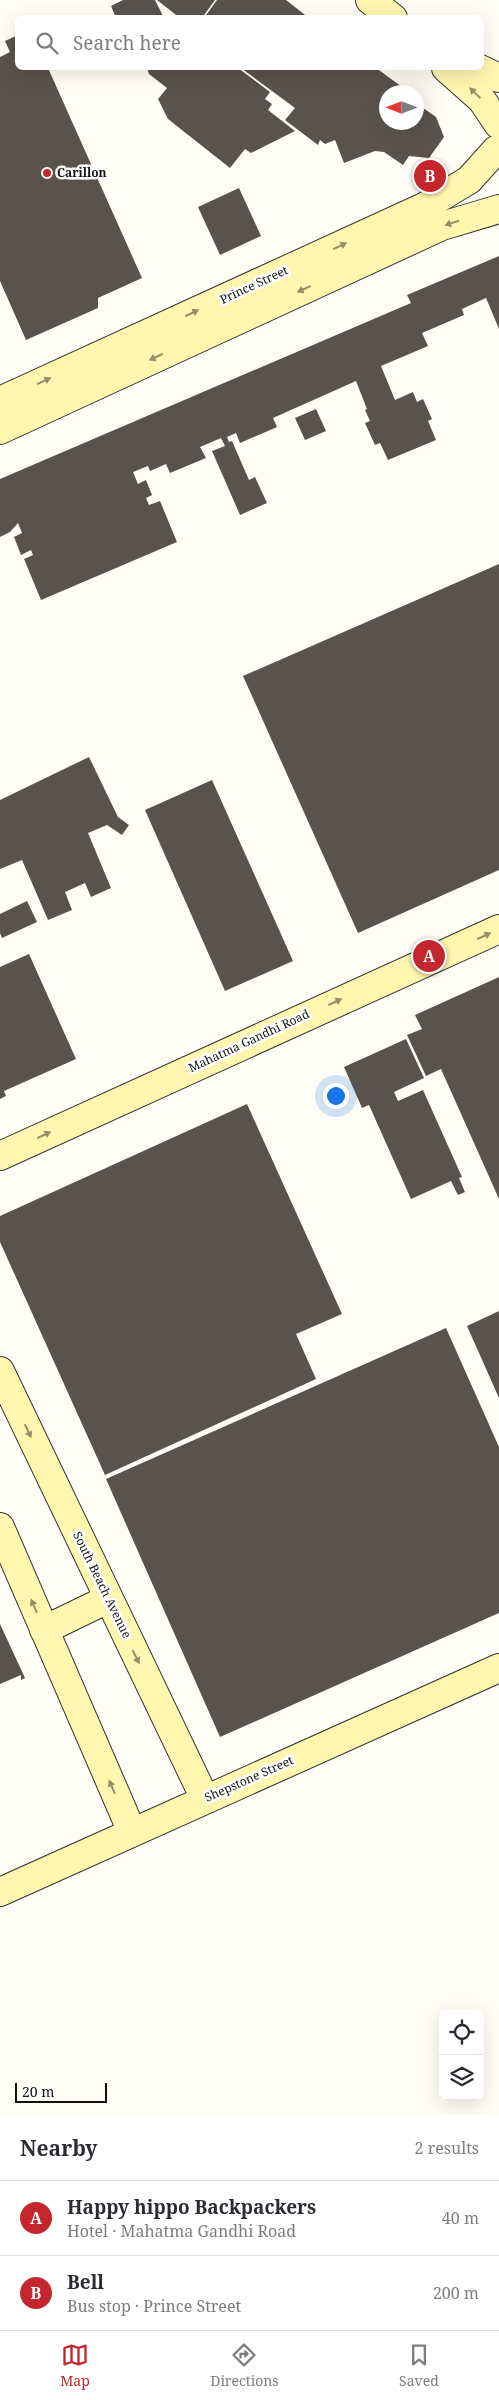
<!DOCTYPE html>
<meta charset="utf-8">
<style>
:root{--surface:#fff;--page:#f2f2f3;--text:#2b2b33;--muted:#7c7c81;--line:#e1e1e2;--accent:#c4262e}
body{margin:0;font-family:"Noto Serif",serif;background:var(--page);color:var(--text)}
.controls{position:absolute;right:15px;bottom:15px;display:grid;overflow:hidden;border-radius:8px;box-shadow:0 5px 20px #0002}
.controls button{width:45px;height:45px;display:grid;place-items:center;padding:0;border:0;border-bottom:1px solid var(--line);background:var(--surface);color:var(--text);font:25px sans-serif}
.compass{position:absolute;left:379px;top:85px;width:45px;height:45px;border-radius:50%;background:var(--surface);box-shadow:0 5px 20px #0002;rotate:270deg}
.scale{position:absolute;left:15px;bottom:12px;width:92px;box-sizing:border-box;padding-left:5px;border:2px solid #111;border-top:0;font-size:14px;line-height:18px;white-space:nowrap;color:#111;-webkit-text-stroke:4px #fff;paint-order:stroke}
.you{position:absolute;left:335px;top:1095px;width:18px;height:18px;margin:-12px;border:4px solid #fff;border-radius:50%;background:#1a73e8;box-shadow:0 0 0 8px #1a73e833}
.badge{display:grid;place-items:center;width:32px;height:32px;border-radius:50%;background:var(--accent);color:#fff;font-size:16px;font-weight:700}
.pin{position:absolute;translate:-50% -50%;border:2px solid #fff;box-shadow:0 1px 5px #0006}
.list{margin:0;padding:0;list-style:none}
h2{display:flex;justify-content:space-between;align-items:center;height:65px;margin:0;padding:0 20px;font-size:21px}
h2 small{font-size:16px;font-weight:400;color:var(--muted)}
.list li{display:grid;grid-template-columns:32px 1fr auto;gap:15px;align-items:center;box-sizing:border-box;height:75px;padding:0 20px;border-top:1px solid var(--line)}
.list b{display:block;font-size:19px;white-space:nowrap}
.list p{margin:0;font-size:16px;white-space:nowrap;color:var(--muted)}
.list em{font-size:16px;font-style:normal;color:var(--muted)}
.icon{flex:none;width:28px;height:28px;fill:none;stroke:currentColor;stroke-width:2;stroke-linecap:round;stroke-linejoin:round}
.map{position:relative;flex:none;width:499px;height:2115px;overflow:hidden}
.search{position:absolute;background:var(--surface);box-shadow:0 5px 20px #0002;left:15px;right:15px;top:15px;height:55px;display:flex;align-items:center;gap:12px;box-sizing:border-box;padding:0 18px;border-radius:8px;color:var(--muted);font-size:19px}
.sheet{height:215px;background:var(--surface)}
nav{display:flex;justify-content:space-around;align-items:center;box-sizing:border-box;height:70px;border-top:1px solid var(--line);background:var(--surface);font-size:14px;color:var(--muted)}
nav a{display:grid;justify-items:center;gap:2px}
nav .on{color:var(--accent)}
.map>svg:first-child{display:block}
.building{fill:#5a524d}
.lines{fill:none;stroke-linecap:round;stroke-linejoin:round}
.secondary-casing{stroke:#333;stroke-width:30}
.secondary{stroke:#fff6b0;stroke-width:28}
.oneway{fill:#948f68}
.poi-dot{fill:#c4262e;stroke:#fff;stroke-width:2}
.labels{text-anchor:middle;stroke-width:5;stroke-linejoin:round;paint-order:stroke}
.poi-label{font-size:12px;font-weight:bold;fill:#111;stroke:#fff;text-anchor:start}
.street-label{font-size:12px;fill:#111;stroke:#fff}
</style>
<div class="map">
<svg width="499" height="2115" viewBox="0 0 499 2115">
<rect width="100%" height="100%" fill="#fffdf5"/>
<g class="building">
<polygon points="123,0 155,0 164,18 116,18 111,6"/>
<polygon points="157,0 215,0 202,18 180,18"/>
<polygon points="217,0 286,0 309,18 204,18"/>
<polygon points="18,35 18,68 48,68 142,278 98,298 98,308 26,340 0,281 0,57 10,52 5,41"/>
<polygon points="147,68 238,68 270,92 265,99 272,104 268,110 295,131 251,153 245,149 230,168 168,119 158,99 167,88 149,74"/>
<polygon points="241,68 376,68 409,92 386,92 386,122 416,122 416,103 436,117 444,137 429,158 409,156 403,165 384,152 375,151 344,163 335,140 325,144 320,140 318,145 285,120 295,108"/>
<polygon points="239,188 261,236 220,255 198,207"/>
<polygon points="499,256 499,329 486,298 462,309 464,315 422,333 428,346 381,366 395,400 413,392 417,402 423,399 432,419 428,421 436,440 388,460 380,443 375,445 365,423 370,421 365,410 367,409 356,381 273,418 277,427 240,443 236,433 227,437 229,442 232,441 249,480 255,477 267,503 240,515 212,451 225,446 221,438 200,447 206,458 170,473 166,464 150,471 148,466 133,472 138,484 146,480 152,495 146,498 149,505 160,501 177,542 41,600 24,559 33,555 31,550 21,555 14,537 22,533 18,523 10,532 0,537 0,479 411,303 407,295"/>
<polygon points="316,409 326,431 305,440 295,418"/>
<polygon points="499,564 499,870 358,933 243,676"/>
<polygon points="89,757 118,817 129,825 122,835 107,825 88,833 111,888 91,897 85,883 65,892 72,910 48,920 22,860 0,869 0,800"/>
<polygon points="212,780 293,961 225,991 145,810"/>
<polygon points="27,901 37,922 2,938 0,933 0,914"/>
<polygon points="29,954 76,1059 4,1091 6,1096 0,1099 0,967"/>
<polygon points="499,977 499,1199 441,1069 426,1076 407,1035 422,1029 415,1015"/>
<polygon points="406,1039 424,1078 394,1092 398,1101 423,1090 462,1177 459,1178 465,1192 458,1195 451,1181 411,1199 369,1105 362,1108 344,1067"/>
<polygon points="247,1104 342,1314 296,1334 316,1379 105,1475 0,1242 0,1216"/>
<polygon points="499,1311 499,1398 467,1326"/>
<polygon points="446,1328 499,1447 499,1613 220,1737 106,1479"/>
<polygon points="0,1624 25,1678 21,1680 21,1675 0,1684"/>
</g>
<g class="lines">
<g class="secondary-casing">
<g id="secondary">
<polyline points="370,0 393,18"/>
<polyline points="446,68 482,100 498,124"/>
<polyline points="478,68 499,78"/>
<polyline points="0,401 424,207 469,180 496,150"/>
<polyline points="0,430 442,226 499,209"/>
<polyline points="0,1156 499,929"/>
<polyline points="0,1371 205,1799"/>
<polyline points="0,1527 132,1832"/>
<polyline points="44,1630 108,1599"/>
<polyline points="0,1892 499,1668"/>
</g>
</g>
<use href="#secondary" class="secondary"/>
</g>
<defs><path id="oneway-solid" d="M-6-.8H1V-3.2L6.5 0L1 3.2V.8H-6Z" transform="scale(1.25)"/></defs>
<g class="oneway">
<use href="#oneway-solid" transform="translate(475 93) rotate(-136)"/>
<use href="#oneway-solid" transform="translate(452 223) rotate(162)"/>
<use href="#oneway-solid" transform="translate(340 246) rotate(-25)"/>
<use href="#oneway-solid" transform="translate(304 289) rotate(155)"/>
<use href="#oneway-solid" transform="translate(192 313) rotate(-25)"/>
<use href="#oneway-solid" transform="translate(156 357) rotate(155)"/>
<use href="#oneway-solid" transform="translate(44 381) rotate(-25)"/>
<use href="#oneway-solid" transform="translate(484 936) rotate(-25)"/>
<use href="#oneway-solid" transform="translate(335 1002) rotate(-25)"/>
<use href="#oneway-solid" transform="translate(44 1135) rotate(-25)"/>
<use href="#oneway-solid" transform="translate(28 1431) rotate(65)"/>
<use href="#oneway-solid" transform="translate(34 1606) rotate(-113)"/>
<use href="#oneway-solid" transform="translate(136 1657) rotate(64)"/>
<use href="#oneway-solid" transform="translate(112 1787) rotate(-113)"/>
</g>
<circle class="poi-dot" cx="47" cy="173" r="5"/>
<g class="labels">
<g class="poi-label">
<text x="57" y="177">Carillon</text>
</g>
<g class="street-label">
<text transform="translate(254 285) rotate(-25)" y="4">Prince Street</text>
<text transform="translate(249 1041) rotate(-25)" y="4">Mahatma Gandhi Road</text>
<text transform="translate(102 1585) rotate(64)" y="4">South Beach Avenue</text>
<text transform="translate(249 1779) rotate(-24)" y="4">Shepstone Street</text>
</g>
</g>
</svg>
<div class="controls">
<button><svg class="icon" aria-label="locate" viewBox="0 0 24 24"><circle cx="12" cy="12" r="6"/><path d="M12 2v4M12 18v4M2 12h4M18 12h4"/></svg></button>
<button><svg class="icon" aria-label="layers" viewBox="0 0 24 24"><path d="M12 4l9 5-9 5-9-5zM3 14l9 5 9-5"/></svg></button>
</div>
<svg class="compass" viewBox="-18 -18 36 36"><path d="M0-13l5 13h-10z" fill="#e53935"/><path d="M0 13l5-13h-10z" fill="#7c7c81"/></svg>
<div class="scale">20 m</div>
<div class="you"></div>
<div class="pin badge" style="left:429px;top:956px">A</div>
<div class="pin badge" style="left:430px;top:176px">B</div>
<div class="search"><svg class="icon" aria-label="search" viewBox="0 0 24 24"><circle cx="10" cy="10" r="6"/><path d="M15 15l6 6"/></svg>Search here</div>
</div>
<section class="sheet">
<h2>Nearby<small>2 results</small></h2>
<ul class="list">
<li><span class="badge">A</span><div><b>Happy hippo Backpackers</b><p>Hotel · Mahatma Gandhi Road</p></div><em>40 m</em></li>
<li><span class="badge">B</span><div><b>Bell</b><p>Bus stop · Prince Street</p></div><em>200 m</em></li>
</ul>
</section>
<nav>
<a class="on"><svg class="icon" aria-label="map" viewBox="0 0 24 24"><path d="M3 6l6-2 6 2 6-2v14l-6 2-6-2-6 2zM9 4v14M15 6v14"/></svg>Map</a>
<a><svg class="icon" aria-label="directions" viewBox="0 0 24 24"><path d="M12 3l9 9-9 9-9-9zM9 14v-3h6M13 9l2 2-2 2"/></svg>Directions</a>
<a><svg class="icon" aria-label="saved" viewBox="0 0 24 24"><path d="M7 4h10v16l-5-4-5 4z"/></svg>Saved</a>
</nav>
